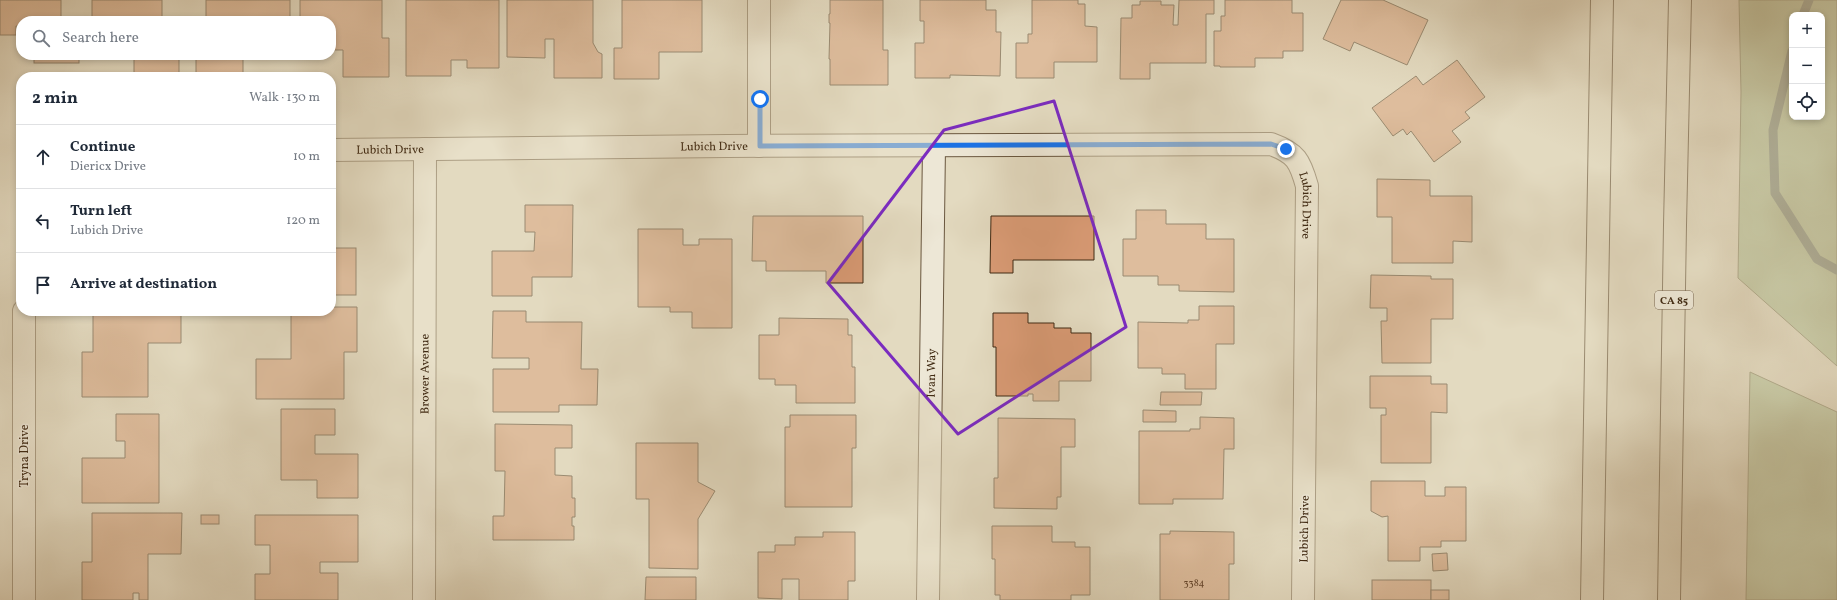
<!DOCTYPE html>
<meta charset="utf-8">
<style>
:root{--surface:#fff;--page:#f6f6f7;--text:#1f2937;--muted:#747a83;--line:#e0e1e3}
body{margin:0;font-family:Vollkorn,serif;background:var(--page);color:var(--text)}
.controls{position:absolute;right:12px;top:12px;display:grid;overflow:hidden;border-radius:8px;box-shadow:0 2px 6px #0003}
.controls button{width:36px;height:36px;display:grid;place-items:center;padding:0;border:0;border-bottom:1px solid var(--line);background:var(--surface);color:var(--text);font:20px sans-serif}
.stop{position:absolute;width:12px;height:12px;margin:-9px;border:3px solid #1a73e8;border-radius:50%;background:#fff}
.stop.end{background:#1a73e8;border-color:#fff;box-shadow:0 1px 4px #0008}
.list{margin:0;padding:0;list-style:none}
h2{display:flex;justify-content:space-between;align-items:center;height:52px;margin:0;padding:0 16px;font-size:17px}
h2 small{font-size:13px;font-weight:400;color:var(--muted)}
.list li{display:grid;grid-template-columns:26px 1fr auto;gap:12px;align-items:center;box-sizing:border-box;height:64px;padding:0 16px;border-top:1px solid var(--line)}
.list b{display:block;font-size:15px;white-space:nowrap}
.list p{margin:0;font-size:13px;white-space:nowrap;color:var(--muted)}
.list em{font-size:13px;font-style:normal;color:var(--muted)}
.icon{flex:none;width:22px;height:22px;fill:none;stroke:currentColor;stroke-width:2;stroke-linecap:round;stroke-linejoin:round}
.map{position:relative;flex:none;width:1837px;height:600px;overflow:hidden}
.search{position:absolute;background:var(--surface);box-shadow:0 2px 6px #0003;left:16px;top:16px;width:320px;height:44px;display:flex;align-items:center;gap:10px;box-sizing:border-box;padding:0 14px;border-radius:16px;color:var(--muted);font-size:15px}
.panel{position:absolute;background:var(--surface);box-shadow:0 2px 6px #0003;left:16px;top:72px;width:320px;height:244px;border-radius:16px}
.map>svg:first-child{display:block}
.green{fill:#b0c095;stroke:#787654;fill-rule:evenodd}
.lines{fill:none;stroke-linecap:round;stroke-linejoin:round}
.stream{stroke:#738172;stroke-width:9}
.building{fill:#d79973;stroke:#412b14}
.minor-casing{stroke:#6a573f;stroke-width:24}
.highway-casing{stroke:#412b14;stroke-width:24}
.minor{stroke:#ede7d6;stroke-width:22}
.highway{stroke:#e3dac0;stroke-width:22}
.route{stroke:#1a73e8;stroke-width:5}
.marked{fill:none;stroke:#7b2cbf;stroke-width:3;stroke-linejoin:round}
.labels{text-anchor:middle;stroke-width:3;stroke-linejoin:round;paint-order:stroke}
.number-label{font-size:10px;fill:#66462c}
.shield{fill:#ede7d6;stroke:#75634e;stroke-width:1}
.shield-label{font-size:11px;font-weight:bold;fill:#412b14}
.street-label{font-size:12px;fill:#412b14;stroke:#ede7d6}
</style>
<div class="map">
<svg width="1837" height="600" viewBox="0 0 1837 600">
<rect width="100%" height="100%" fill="#e3dac0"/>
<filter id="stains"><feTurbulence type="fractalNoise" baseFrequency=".005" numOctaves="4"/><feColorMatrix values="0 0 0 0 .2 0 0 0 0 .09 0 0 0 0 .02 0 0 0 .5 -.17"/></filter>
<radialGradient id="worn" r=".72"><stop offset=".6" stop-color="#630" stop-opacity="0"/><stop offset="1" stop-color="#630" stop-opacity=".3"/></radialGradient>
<g class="green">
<path d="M1739,0H1837V366L1738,278L1741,92ZM1792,15H1822V117H1792Z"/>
<polygon points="1750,372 1837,412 1837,600 1746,600"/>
</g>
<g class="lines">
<g class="stream">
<polyline points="1803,15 1809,0"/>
<polyline points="1792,51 1773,130 1775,193 1817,259 1837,270"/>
</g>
</g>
<g class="building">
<polygon points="0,0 61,0 61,21 21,21 21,26 16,26 16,35 0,35"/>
<rect x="92" y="0" width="70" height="21"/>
<rect x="206" y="0" width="84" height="21"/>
<polygon points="300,0 382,0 382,38 389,38 389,77 343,77 343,50 331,50 331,21 300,21"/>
<polygon points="406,0 499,0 499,68 467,68 467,60 451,60 451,76 406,76"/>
<polygon points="507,0 593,0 593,43 598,52 602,54 602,78 554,78 554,39 545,39 545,58 507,57"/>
<polygon points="622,0 702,0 702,52 659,52 659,79 614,79 614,48 622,48"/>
<polygon points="830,0 883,0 883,50 888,50 888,85 830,85 830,59 829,59 830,23 829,23 829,14 830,14"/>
<polygon points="920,0 986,0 986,10 996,10 996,32 1001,32 1000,76 950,75 950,78 915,78 915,43 924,43 924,21 920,21"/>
<polygon points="1032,0 1078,0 1078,4 1085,4 1085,26 1097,27 1097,62 1054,62 1054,78 1016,78 1016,43 1028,43 1028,34 1032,34"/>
<polygon points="1179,0 1214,0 1214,14 1206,14 1206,63 1150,63 1150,79 1120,79 1121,18 1132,18 1132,5 1140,5 1140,1 1161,1 1161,5 1174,5 1173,25 1178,25"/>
<polygon points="1225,0 1292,0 1292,13 1303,13 1303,51 1283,51 1283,58 1255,58 1255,67 1220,67 1220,66 1214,66 1214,31 1221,31 1221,16 1225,16"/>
<polygon points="1341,0 1383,0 1428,20 1407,65 1354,42 1350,51 1323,39"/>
<rect x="34" y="55" width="45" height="8"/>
<rect x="134" y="55" width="45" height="22"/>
<rect x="196" y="55" width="47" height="22"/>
<rect x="253" y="55" width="37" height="2"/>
<polygon points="1457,60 1485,97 1465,112 1470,118 1452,131 1461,142 1434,162 1411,131 1407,135 1403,129 1393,136 1372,108 1416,76 1423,85"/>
<polygon points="1377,179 1430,180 1430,196 1472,196 1472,242 1453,241 1453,263 1392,263 1392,217 1377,217"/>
<polygon points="525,205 573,205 572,277 532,277 532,296 492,296 492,251 534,251 535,232 525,232"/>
<polygon points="1136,210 1166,210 1166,224 1206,224 1206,239 1234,239 1234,292 1179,291 1179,285 1158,285 1158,276 1123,276 1123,239 1136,239"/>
<polygon points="753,216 863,216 863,283 826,283 826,271 766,271 766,261 752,261"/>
<polygon points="991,216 1094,216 1094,260 1013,260 1013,273 990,273"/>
<polygon points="638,229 683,229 683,245 699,245 699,239 732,239 732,328 692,328 692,312 670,312 670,307 638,307"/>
<rect x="331" y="248" width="25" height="47"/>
<polygon points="1371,275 1431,276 1431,279 1453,279 1453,319 1431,319 1431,363 1382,363 1381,321 1387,321 1387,308 1370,308"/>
<polygon points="1199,306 1234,306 1234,344 1216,344 1216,389 1185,389 1185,374 1162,374 1162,368 1138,368 1138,322 1188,323 1188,320 1199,320"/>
<polygon points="331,307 357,307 357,352 344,352 344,399 256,399 256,359 291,359 291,311 331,311"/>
<polygon points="93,311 181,311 181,343 148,343 148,397 82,397 82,352 93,352"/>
<polygon points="493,311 526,311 526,322 582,322 581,369 598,369 597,405 559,405 559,412 493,412 493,369 529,369 529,358 492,358"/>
<polygon points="993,313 1028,313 1028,323 1054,323 1054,328 1071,328 1071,333 1091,333 1091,381 1059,381 1059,401 1033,401 1033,394 1028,394 1028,396 996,396 996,347 993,347"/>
<polygon points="779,318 848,319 848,335 852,335 852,367 855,367 855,403 796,403 796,385 775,385 775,379 759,379 759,335 779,335"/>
<polygon points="1370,376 1431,376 1431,384 1447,384 1447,413 1431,412 1431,463 1381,463 1381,415 1386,415 1386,408 1370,408"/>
<polygon points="1161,392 1202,392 1201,405 1160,405"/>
<polygon points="281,409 335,409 335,435 315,435 315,454 358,454 358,498 317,498 317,480 281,480"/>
<polygon points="1143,410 1176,411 1176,422 1143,422"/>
<polygon points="116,414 159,414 159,503 82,503 82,458 125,458 125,441 116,441"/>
<polygon points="790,415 856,415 856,448 852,448 852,507 785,507 785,427 790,427"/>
<polygon points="1200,417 1234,418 1234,449 1224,449 1223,499 1173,499 1173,504 1139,504 1139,431 1190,431 1190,429 1200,429"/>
<polygon points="998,418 1075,419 1075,447 1061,447 1061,497 1057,497 1057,509 994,508 994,478 998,478"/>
<polygon points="495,424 572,425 572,448 555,448 555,475 572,476 572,498 575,498 575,517 572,517 572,526 574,526 574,540 493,540 493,516 504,516 505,471 495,471"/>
<polygon points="636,443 698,443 698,482 715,491 698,519 698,569 649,568 649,499 636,499"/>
<polygon points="1371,481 1425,481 1425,496 1445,496 1445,487 1466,487 1466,541 1441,541 1441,547 1420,547 1420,561 1388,561 1388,516 1382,517 1371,511"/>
<polygon points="92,513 182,513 181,554 148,554 148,600 139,600 139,593 133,593 133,600 82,600 82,562 92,562"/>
<rect x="201" y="515" width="18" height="9"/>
<polygon points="255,515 358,515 358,562 320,562 320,573 338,573 338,600 255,600 255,574 270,574 270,545 255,545"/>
<polygon points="992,526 1052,526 1052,542 1075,542 1075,547 1090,547 1090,595 1071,595 1071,600 1000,600 1000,595 995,595 995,559 992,559"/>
<polygon points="1170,531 1234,532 1234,564 1229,564 1229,600 1160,600 1160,534 1170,534"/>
<polygon points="823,532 855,532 855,581 848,581 848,600 799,600 799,579 782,579 782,599 758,598 758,552 775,552 775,545 795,545 795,537 823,537"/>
<polygon points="1447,553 1448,570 1433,571 1432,554"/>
<polygon points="646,577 696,577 696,600 645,600"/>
<rect x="1372" y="580" width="59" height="20"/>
<rect x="1431" y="590" width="18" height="10"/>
</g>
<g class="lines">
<g class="minor-casing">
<g id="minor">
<polyline points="759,0 759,146"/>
<path id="s1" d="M331,150L727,146L1271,144C1296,153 1300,161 1307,186L1303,600"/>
<polyline points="24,311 24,600"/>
<path id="s2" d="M424,600L425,149"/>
<path id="s3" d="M928,600L934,146"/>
</g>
</g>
<g class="highway-casing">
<g id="highway">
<polyline points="1592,600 1602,0"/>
<polyline points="1669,600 1675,225 1680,0"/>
</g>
</g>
<use href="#minor" class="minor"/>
<use href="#highway" class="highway"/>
</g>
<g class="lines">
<polyline class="route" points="760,99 760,146 1271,144 1286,149"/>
</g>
<path d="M0 0H1837V600H0ZM1054,101L1126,327L958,434L828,283L944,130Z" fill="#e3dac0" fill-opacity=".55" fill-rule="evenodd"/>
<path class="marked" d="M1054,101L1126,327L958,434L828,283L944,130Z"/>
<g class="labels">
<g class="number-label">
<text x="1194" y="586">3384</text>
</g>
<rect class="shield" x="1655" y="291" width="38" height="18" rx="3"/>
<g class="shield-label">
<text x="1674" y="304">CA 85</text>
</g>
<g class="street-label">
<text dy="4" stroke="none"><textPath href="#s1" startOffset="383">Lubich Drive</textPath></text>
<text dy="4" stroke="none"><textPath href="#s1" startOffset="59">Lubich Drive</textPath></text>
<text dy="4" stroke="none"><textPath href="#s1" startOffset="1018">Lubich Drive</textPath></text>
<text dy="4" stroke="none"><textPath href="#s3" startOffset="227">Ivan Way</textPath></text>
<text dy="4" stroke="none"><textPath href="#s2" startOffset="226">Brower Avenue</textPath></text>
<text transform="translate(24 456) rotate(-90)" y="4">Tryna Drive</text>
<text transform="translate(1304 529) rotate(-89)" y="4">Lubich Drive</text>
</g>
</g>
<rect width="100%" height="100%" filter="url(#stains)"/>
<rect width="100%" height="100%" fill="url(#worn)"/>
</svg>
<div class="controls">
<button>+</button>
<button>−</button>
<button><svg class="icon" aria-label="locate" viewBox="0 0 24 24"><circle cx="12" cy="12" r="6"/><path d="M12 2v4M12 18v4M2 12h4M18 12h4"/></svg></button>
</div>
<div class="stop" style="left:760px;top:99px"></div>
<div class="stop end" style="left:1286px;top:149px"></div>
<div class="search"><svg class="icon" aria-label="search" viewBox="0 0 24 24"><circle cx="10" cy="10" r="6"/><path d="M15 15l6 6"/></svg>Search here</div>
<section class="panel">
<h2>2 min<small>Walk · 130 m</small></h2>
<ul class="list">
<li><svg class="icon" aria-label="ahead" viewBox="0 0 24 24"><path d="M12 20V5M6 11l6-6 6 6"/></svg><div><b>Continue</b><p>Diericx Drive</p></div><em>10 m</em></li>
<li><svg class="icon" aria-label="left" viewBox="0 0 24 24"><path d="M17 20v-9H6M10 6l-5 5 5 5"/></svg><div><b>Turn left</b><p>Lubich Drive</p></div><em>120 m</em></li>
<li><svg class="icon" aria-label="arrive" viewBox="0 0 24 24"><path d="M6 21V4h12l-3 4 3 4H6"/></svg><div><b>Arrive at destination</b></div></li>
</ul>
</section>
</div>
